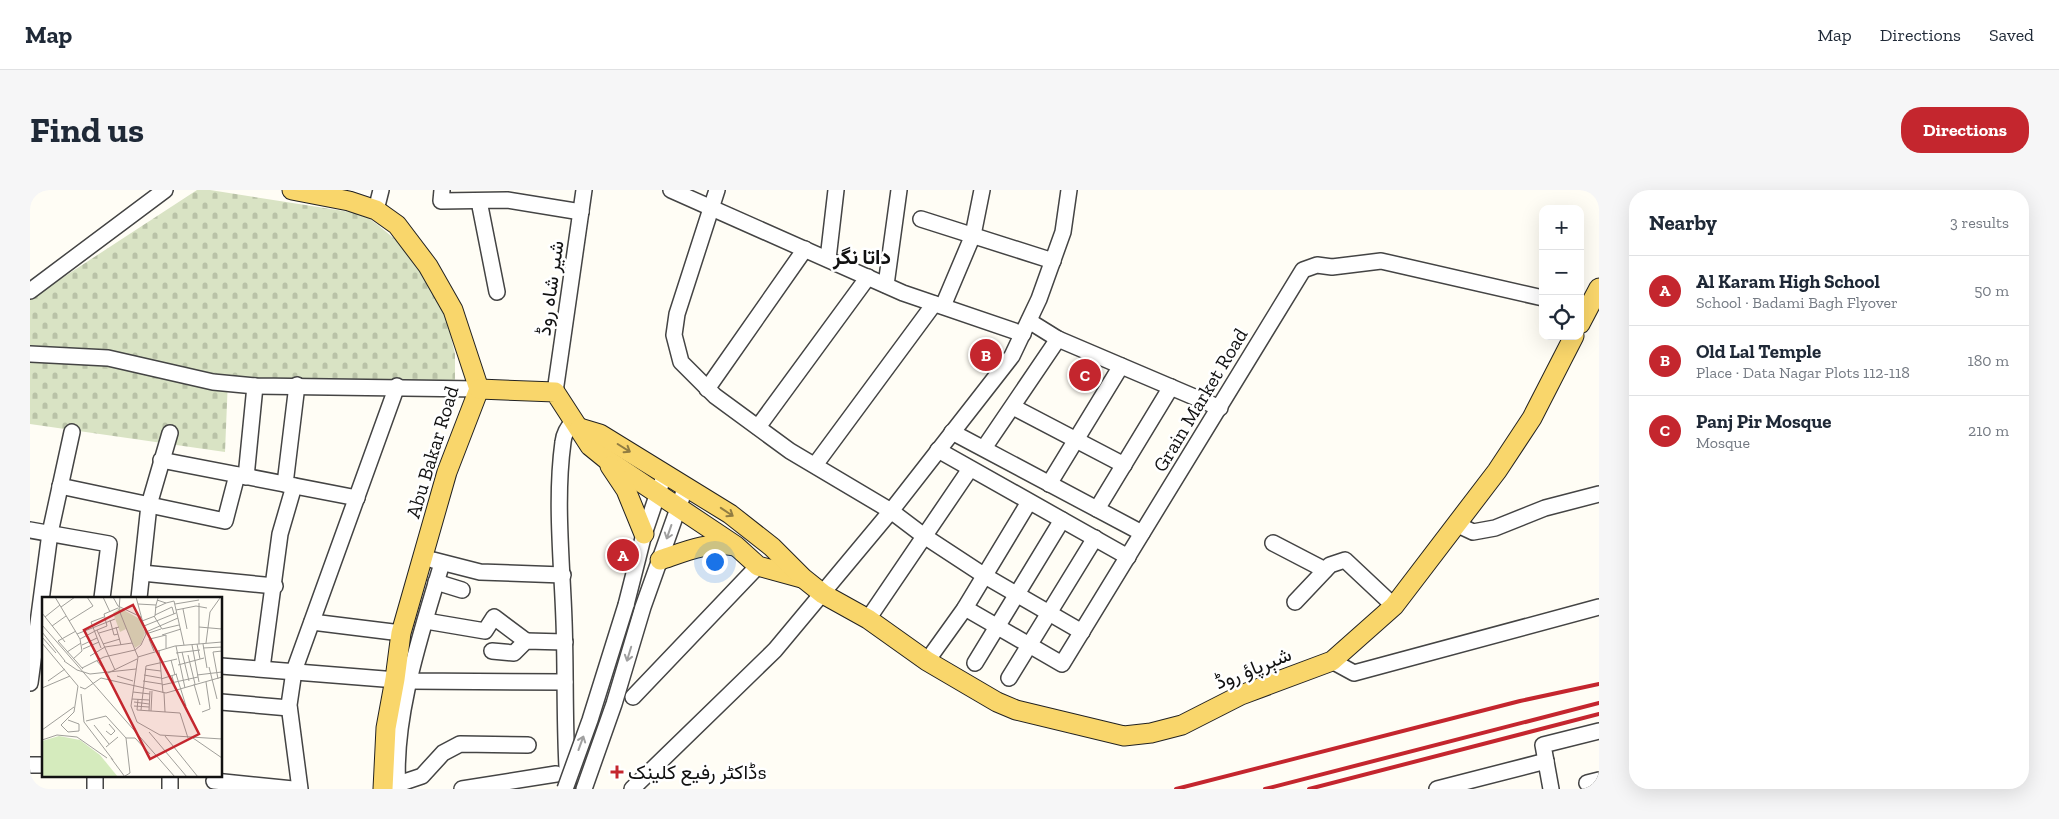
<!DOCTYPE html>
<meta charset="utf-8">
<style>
:root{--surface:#fff;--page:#f6f6f7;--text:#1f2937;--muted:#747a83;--line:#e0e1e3;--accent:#c4262e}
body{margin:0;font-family:"Zilla Slab",Vazirmatn,serif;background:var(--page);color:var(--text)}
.controls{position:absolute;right:15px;top:15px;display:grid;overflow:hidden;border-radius:10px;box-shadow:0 5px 20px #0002}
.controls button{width:45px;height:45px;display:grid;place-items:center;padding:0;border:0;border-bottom:1px solid var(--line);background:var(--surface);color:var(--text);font:25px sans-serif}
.you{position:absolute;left:684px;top:371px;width:18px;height:18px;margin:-12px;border:4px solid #fff;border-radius:50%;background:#1a73e8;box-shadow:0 0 0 8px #1a73e833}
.badge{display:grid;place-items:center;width:32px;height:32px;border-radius:50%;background:var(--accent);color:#fff;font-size:16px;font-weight:700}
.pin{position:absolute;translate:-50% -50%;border:2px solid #fff;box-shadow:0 1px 5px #0006}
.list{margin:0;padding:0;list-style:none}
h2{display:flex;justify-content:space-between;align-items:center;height:65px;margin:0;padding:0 20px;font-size:21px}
h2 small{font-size:16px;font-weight:400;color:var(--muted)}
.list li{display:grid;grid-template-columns:32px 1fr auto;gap:15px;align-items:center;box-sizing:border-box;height:70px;padding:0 20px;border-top:1px solid var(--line)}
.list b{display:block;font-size:19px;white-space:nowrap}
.list p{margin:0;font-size:16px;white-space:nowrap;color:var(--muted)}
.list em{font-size:16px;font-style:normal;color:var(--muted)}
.icon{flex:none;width:28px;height:28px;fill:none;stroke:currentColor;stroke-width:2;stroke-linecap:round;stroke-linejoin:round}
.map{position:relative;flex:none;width:1569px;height:599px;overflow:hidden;border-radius:20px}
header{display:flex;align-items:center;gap:30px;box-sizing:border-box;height:70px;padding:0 25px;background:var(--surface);border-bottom:1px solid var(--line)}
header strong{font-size:24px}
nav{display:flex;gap:28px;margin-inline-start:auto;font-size:18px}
.intro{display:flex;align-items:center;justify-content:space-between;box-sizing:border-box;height:120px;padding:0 30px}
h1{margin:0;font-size:35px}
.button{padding:12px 22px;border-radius:20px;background:var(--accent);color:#fff;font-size:18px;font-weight:700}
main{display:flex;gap:30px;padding:0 30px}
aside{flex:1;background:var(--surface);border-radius:20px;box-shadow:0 5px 20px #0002}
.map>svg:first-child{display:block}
.cemetery{fill:url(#cemetery-stones)}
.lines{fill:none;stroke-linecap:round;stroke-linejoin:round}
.minor-casing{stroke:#444;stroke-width:18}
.major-casing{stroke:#222;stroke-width:21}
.minor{stroke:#fff;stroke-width:15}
.major{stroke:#f9d66b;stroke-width:19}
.rail{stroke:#c4262e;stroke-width:4}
.minor-bridge-casing{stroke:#444;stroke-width:18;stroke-linecap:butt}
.minor-bridge{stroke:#fff;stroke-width:15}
.oneway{stroke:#917d42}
.oneway2{stroke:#a0a0a0}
.poi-dot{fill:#c4262e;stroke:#fff;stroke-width:2}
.labels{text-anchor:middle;stroke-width:5;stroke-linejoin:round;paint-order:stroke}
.street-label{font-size:20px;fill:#111;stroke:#fff}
.poi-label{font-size:20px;fill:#111;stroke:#fff;text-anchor:start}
.neighbourhood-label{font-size:21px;font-weight:bold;fill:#111;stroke:#fff}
.inset-road{fill:none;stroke:#a09f9a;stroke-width:1}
.view{fill:#c4262e;fill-opacity:0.15;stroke:#c4262e;stroke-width:2.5}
.inset-edge{fill:none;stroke:#111;stroke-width:2.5}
</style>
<header>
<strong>Map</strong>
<nav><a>Map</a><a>Directions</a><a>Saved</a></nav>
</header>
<div class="intro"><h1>Find us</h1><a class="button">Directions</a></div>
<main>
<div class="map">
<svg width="1569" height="599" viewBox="0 0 1569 599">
<defs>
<pattern id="cemetery-stones" width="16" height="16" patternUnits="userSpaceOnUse" patternTransform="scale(1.25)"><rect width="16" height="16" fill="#d9e3c4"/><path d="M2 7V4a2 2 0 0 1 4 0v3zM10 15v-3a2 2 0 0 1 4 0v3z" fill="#b9c2a7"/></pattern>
</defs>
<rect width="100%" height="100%" fill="#fffdf5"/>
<polygon class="cemetery" points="167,0 180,0 333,24 348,35 367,51 412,110 425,164 425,192 198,189 195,262 0,234 0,109"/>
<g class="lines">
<g class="minor-casing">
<g id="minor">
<polyline points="412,0 411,11 477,10 551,22"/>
<polyline points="641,0 873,103 993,144"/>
<polyline points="687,0 647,124 644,145 651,172 685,206 760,261 861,321 894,346 955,386 1052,442"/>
<polyline points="449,11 467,102"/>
<polyline points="346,20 351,0"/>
<polyline points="891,29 1023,71"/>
<polyline points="798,69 806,0"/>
<polyline points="856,95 869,0"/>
<polyline points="0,101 135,0"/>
<polyline points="913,116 943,45 952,0"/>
<polyline points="999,131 1028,149 1190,218"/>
<polyline points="0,164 78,168 183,192 225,196 449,199"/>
<polyline points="677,199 775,59"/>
<polyline points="525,202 554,0"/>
<polyline points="983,217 1094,275"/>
<polyline points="728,237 838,87"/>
<polyline points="922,242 1112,343"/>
<polyline points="954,258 1028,149"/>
<polyline points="908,260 1098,367"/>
<polyline points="131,270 327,308"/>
<polyline points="785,275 904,114"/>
<polyline points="216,287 225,196"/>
<polyline points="255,294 267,195"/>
<polyline points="1019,294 1091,176"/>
<polyline points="30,296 195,331 207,285"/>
<polyline points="1067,319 1141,197"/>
<polyline points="1426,334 1443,342 1465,338 1515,318 1569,304"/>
<polyline points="0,340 79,354 72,408"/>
<polyline points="1243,353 1295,380"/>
<polyline points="403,370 450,382 533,385"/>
<polyline points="112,383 245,396"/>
<polyline points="406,392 432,400"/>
<polyline points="109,408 119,315 140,243"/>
<polyline points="1265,412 1300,375 1315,370 1364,416"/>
<polyline points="596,415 614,344 631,294"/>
<polyline points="935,418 1032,474 1273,80 1287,75 1302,77 1351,71 1513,108"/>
<polyline points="838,429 940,279"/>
<polyline points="396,431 455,441 464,427 496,451"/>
<polyline points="282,432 371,443"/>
<polyline points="462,461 484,463 496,451 535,452"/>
<polyline points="897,471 935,418 999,312"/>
<polyline points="1302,471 1324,483 1569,417"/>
<polyline points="945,473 1032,330"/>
<polyline points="191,476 379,491 535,492"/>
<polyline points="232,478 250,344 264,296"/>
<polyline points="979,488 1065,348"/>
<polyline points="0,493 20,343 42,242"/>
<polyline points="603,507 728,376"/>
<polyline points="191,512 259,518"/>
<polyline points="0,575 14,575"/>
<polyline points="65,585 65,599"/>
<polyline points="184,591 263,599"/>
<polyline points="1557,593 1569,590"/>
<polyline points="368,594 392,586 413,563 430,554 498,555"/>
<path d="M538,594C534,540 536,485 534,431C532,372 525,310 533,252C534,243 538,238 543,231"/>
<polyline points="140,599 140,585"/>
<polyline points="270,599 259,515 264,481 367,196"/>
<path d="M368,599C362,528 392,441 412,373"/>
<polyline points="432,599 526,584"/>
<polyline points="554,599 584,514 613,417 656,296"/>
<polyline points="602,599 745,460 861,321 982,166 1009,109 1033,42 1039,0"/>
<polyline points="1407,599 1516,571"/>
<polyline points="1521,599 1513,555 1569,541"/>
</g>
</g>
<g class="major-casing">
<g id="major">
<polyline points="262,0 319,11 346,20 367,35 398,76 423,120 449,199 417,282 371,443 365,489 356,538 353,599"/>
<polyline points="1550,134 1569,98"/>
<polyline points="449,199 525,202 560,256 576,269 706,356 728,376 772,388"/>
<polyline points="550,238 570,244 700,324 742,357 773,388 793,404 838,429 897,471 967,512 986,520 1094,546 1121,543 1152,535 1211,505 1302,471 1364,416 1467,281 1502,228 1544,146"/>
<polyline points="580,276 596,300 614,344"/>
<path d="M630,370C654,362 679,351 704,356"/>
</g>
</g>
<use href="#minor" class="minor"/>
<use href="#major" class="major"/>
<g class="rail">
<polyline points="1146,599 1490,511 1569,494"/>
<polyline points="1235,599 1569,513"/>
<polyline points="1279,599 1569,524"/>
</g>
<g class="minor-bridge-casing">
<polyline id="minor-bridge" points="535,599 560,530 596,415"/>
</g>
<use href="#minor-bridge" class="minor-bridge"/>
</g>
<defs><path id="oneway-shaft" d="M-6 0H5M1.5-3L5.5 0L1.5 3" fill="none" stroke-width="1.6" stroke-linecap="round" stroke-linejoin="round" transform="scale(1.25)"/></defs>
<g class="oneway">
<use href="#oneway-shaft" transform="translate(594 258) rotate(32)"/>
<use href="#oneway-shaft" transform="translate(697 322) rotate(34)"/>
</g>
<g class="oneway2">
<use href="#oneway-shaft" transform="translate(639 342) rotate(109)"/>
<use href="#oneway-shaft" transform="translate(599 464) rotate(107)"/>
<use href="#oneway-shaft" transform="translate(551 553) rotate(-70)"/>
</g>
<path class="poi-dot" d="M584.5 574.5h5v5h5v5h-5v5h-5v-5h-5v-5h5z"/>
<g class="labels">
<g class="street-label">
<text transform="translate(520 98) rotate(-82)" y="7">شیر شاہ روڈ</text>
<text transform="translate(1170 210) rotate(-59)" y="7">Grain Market Road</text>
<text transform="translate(402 262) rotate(-73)" y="7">Abu Bakar Road</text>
<text transform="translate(1223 478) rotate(-22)" y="7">شېرپاؤ روڈ</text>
</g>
<g class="poi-label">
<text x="598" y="589">ڈاکٹر رفیع کلینکs</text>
</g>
<g class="neighbourhood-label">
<text x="832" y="74">داتا نگر</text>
</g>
</g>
<g transform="translate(12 407)">
<rect width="180" height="180" fill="#fffdf5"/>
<path d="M78,11L98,22L103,36L99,47L93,51L84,32L78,35L71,16Z" fill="#d9e3c4"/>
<path d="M17,139L38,143L58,158L76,180H0V144Z" fill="#d5ebbd"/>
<path class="inset-road" d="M13,0L38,42L55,33L73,73M61,0L68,15M71,0L76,9L99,20M78,0L77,13L93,53M124,6L132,4L142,48M96,7L114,8L116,1M133,7L157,3M19,10L33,0M113,11L124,6L115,3M141,12L145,32M134,13L154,9L165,11M0,16L23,45M113,18L130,10L132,17M112,19L120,32L137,28M3,20L18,8M68,23L72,38L76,37M27,24L51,9L45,0M100,24L113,19L114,8M0,28L133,180M10,29L24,19M102,29L134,16M74,30L79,48M157,30L180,32M55,33L65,29L62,17L76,11M34,34L16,44L41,72M0,35L23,64M104,35L136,21M57,36L77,30M35,37L73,22M104,37L119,32M120,38L139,32M0,40L14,56M0,46L36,89L32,115L19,128L26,135L37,134V127L26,123M164,46L168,15L178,1M61,47L78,42M155,47L158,62M157,47V6M161,47L165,71M40,48L55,41M150,48L157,85M134,49L143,91M59,51L49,25L62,20M161,51L180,50M41,52L57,45M93,53L96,60L89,109L95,125L118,138L180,142M117,53L121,96M112,54L107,42L112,41L124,38V51M25,55L39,46M140,55L147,84M134,56L158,53M146,58L153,87M48,59L63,50L90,46M96,60L133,49L180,45M31,62L40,54L38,42M129,63L133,78M22,64L35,73L48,77L94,72M55,64L65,76M136,68L162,61M167,70L175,102M40,71L62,60L93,53L99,48L104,37L94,0M103,72L119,74M66,76L95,62M134,77L144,109M102,78L119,81M155,78L180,75M75,79L91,84M130,79L134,94M119,82L135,77M176,82L171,55L180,54M6,84L23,72M101,84L120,87M152,87L158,108M120,88L156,80M38,90L43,92L59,81L124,96L180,80M0,91L28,79M91,95L108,97M122,96L123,115M39,97L42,125L71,163M90,102L107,103M96,102L95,113L138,116L146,141M92,105L107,107M92,109L107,110M99,113L104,69L135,62M107,114L108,94M109,114L110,94M160,115L168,112L164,85M44,124L64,119L84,141L88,176L83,179M52,128L67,147M0,133L32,110M64,134L69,138L73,134L67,127M107,135L145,180M123,139L156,180M84,141H93L108,157M151,141L180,161M0,143L15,138L35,140L65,161M64,150L76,140M69,161L83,180"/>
<path class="view" d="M91,8L157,137L108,162L42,33Z"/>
<rect width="180" height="180" class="inset-edge"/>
</g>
</svg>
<div class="controls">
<button>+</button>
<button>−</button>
<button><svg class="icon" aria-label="locate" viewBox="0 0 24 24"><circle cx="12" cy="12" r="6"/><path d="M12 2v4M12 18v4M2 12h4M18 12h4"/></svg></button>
</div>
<div class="you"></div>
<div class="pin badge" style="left:593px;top:365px">A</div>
<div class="pin badge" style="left:956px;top:165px">B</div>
<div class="pin badge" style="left:1055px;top:185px">C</div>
</div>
<aside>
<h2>Nearby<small>3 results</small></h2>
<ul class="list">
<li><span class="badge">A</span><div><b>Al Karam High School</b><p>School · Badami Bagh Flyover</p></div><em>50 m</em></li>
<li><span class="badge">B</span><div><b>Old Lal Temple</b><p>Place · Data Nagar Plots 112-118</p></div><em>180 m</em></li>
<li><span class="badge">C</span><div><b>Panj Pir Mosque</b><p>Mosque</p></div><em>210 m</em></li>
</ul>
</aside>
</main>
